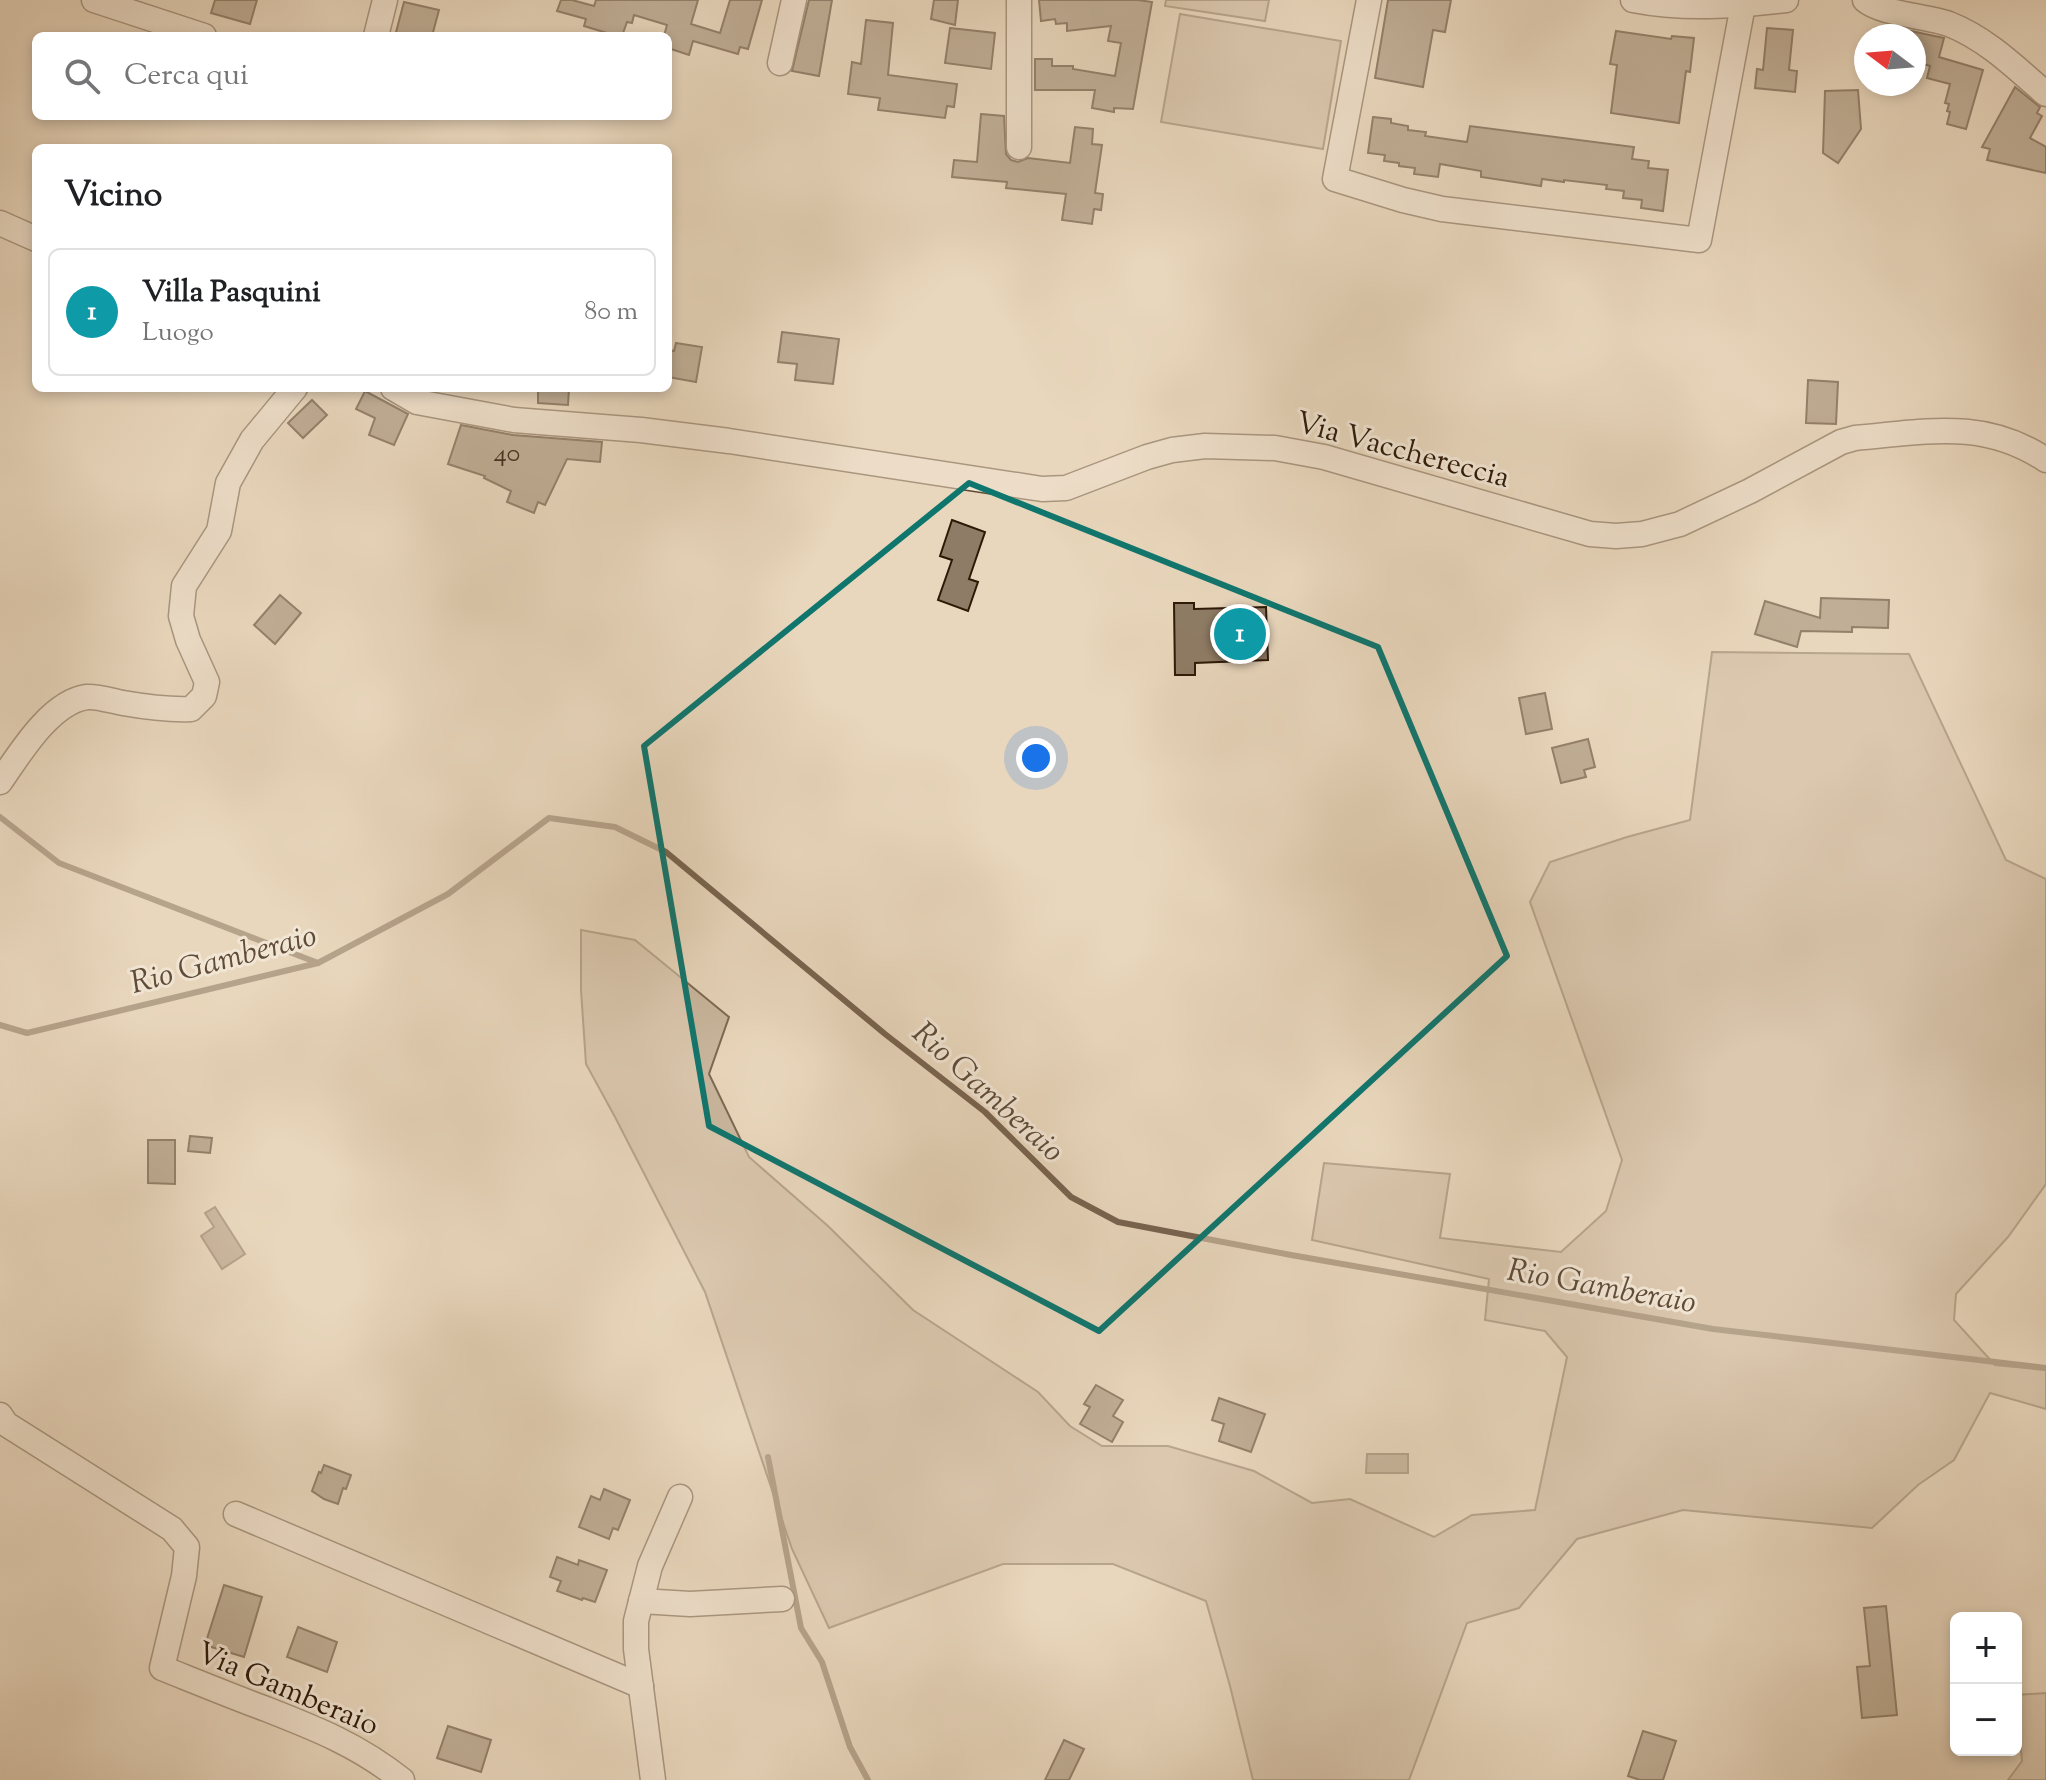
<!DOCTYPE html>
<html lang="it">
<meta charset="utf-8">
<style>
:root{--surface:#fff;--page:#f2f2f2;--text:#202124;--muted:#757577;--line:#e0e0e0;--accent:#8f2418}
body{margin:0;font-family:"Sorts Mill Goudy",serif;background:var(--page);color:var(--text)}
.controls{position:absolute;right:24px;bottom:24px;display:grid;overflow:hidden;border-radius:12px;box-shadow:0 4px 12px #0003}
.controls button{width:72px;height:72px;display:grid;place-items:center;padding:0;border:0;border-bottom:2px solid var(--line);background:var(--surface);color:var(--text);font:40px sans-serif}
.compass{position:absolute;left:1854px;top:24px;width:72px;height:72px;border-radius:50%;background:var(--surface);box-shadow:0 4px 12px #0003;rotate:286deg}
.you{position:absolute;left:1036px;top:758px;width:28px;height:28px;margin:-20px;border:6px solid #fff;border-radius:50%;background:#1a73e8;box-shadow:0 0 0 12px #1a73e833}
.badge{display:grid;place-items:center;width:52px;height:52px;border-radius:50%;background:var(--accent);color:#fff;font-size:26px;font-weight:700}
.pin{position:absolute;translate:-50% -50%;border:4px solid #fff;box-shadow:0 2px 8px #0006}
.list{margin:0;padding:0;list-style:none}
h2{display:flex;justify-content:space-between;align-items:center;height:104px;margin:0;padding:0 32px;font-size:34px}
h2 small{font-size:26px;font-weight:400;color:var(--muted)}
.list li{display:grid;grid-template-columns:52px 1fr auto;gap:24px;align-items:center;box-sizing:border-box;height:128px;margin:0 16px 16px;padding:0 16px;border:2px solid var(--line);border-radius:12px}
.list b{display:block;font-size:30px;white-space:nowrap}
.list p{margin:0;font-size:26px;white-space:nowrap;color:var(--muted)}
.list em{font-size:26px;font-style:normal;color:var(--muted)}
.icon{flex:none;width:44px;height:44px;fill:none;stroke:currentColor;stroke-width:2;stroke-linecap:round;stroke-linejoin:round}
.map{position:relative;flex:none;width:2046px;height:1780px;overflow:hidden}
.search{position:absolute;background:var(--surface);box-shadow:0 4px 12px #0003;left:32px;top:32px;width:640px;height:88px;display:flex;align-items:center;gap:20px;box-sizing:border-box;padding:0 28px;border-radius:12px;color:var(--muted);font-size:30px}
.panel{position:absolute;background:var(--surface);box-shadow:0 4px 12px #0003;left:32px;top:144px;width:640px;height:248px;border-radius:12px}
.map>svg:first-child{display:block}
.green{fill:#c9b79e;stroke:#7c6852;stroke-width:2}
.water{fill:#a9967f;stroke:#78644f;stroke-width:2}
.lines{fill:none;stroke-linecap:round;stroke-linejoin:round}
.stream{stroke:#78644f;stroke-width:6}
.building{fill:#8f7c66;stroke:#2e1907;stroke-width:2}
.minor-casing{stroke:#5d4834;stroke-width:27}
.minor{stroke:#f1e5d4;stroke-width:24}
.marked{fill:none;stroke:#0f766e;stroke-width:6;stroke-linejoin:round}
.labels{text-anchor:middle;stroke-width:6;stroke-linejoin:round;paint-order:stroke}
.number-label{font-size:26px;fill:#46321f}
.street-label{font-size:30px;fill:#2e1907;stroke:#f1e5d4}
.water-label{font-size:32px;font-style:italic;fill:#5f4b37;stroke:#f1e5d4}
</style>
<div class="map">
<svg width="2046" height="1780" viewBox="0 0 2046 1780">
<rect width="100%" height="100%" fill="#e9d7bd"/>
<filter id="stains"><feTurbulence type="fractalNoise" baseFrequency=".0025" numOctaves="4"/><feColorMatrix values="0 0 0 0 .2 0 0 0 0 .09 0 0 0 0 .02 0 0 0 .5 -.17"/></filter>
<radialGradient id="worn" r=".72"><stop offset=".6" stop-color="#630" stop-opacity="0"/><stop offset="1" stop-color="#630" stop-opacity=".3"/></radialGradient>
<g class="green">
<polygon points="1166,0 1269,0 1265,21 1165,6"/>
<polygon points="1180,14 1341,41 1323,149 1161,122"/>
<polygon points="1712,652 1909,654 2006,860 2046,879 2046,1184 2008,1237 1956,1294 1954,1320 1995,1365 2046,1370 2046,1409 1990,1393 1954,1460 1918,1485 1872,1528 1683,1510 1577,1539 1519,1608 1467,1623 1409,1780 1253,1780 1230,1686 1206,1601 1113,1564 1003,1564 829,1628 792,1549 705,1292 615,1117 586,1064 581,990 581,930 635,940 729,1017 709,1074 749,1157 828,1226 913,1310 1038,1392 1070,1426 1102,1446 1168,1446 1254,1471 1312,1503 1350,1499 1434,1537 1472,1515 1535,1510 1567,1357 1545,1331 1485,1320 1489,1279 1312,1240 1324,1163 1450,1174 1440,1238 1561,1252 1606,1211 1622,1160 1530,902 1550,862 1627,837 1690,820"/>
<polygon points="2046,1693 2046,1780 2008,1780 2022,1761 2016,1695"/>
</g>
<g class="water">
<polygon points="215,1207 245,1254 222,1269 201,1236 214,1227 205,1213"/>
<polygon points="1367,1454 1408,1454 1408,1473 1366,1473"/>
</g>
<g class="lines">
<g class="stream">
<polyline points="0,817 59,863 318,963"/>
<polyline points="0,1025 27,1033 318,963 448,894 549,818 615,827 666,852 885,1034 985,1112 1071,1197 1118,1222 1291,1255 1713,1329 2046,1368"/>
<polyline points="768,1457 801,1628 822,1662 850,1747 868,1780"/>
</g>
</g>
<g class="building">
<polygon points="215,0 257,0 250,24 211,13"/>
<polygon points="561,0 572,0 594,6 596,0 698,0 691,24 720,33 730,0 762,0 748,49 740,47 738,54 693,41 689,55 668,48 668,36 664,36 667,25 634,15 632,23 627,22 622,36 617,36 584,26 586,19 557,11"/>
<polygon points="809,0 832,0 819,76 792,71"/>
<polygon points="934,0 958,0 955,25 931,19"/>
<polygon points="1039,0 1138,0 1152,2 1133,109 1114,108 1114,112 1092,108 1095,90 1035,90 1035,59 1052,59 1052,66 1073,66 1073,69 1115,76 1121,43 1108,41 1111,26 1067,31 1067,23 1056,24 1055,19 1041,21"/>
<polygon points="1388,0 1451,0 1445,32 1433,30 1423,87 1375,78"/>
<polygon points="404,2 439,10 432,36 395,36"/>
<polygon points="866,20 893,23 888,75 957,84 954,107 947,106 945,118 878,110 880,98 848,94 852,62 861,64"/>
<polygon points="950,28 995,33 991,69 945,63"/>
<polygon points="1767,28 1793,30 1789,70 1797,71 1795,92 1755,88 1757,69 1763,70"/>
<polygon points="1616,31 1671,39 1672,36 1694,38 1690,72 1686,71 1679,123 1611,113 1617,65 1610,64"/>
<polygon points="1911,31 1944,38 1939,57 1983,70 1966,129 1947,124 1950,112 1947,111 1949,104 1945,103 1950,84 1927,78 1930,66 1914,61 1914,36 1910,36"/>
<polygon points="2015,87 2040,107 2037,113 2042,116 2030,138 2046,147 2046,173 1987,160 1990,149 1982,147"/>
<polygon points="1858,90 1861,129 1838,163 1823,153 1825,91"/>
<polygon points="981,114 1004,116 1006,154 1011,160 1018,162 1028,158 1070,163 1075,127 1093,129 1092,144 1102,145 1095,193 1103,194 1101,210 1094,209 1092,224 1062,220 1066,194 1006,188 1007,182 952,177 954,160 977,162"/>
<polygon points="1373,117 1391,119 1391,123 1408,126 1408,130 1426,132 1425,136 1467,142 1470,126 1634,147 1632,159 1649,161 1648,168 1668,170 1663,211 1641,208 1642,200 1623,198 1624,191 1606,189 1607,185 1564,180 1564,182 1542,179 1541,186 1481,177 1481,171 1440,164 1438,177 1414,174 1415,168 1399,166 1399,163 1384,161 1385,155 1368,153"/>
<polygon points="782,332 839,339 833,384 795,380 797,364 778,362"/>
<polygon points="676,343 702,347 696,382 668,377 668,350 674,351"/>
<polygon points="1808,380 1838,382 1836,424 1806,423"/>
<polygon points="538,388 569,388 568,405 538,403"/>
<polygon points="365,391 408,414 394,445 369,435 375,418 356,409"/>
<polygon points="312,400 327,415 303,438 288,423"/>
<polygon points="461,425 513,435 602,442 600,462 567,459 545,505 538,502 534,513 507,502 511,491 484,478 485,476 448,464"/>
<polygon points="952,520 985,532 969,579 978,582 968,611 938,600 952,560 940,556"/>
<polygon points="280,595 301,613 275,644 254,625"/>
<polygon points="1821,598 1889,600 1888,628 1852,627 1852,632 1801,631 1797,647 1755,634 1765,601 1820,618"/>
<polygon points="1174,603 1194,603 1194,609 1266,607 1268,660 1195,663 1195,675 1175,675"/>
<polygon points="1545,693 1552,729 1526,734 1519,698"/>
<polygon points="1588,739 1595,767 1584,770 1586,777 1561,783 1552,748"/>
<polygon points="190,1136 212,1138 210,1153 188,1151"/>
<polygon points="148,1140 175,1140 175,1184 148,1183"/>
<polygon points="1096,1385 1123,1400 1113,1416 1123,1422 1112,1442 1080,1424 1090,1407 1084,1404"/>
<polygon points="1219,1398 1265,1414 1251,1452 1219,1441 1224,1424 1212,1420"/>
<polygon points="324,1465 351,1475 346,1489 343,1488 338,1504 324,1499 312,1491 319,1472 321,1473"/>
<polygon points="604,1489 630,1500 618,1530 613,1528 609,1539 579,1527 591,1496 600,1500"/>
<polygon points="557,1557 578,1565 579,1560 607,1570 595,1602 583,1598 582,1600 557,1591 561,1581 550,1577"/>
<polygon points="224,1585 262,1597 244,1657 205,1645"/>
<polygon points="1886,1606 1897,1715 1862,1718 1857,1667 1870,1666 1864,1608"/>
<polygon points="298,1627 337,1642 327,1672 287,1657"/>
<polygon points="448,1726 491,1740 481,1772 437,1758"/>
<polygon points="1643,1731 1676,1741 1663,1780 1640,1780 1628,1776"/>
<polygon points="1064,1740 1084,1749 1069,1780 1045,1780"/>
</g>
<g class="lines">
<g class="minor-casing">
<g id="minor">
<polyline points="94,0 204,36"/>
<polyline points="1369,0 1335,179 1403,200 1442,209 1699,240 1743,5"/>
<path d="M1633,0C1684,10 1735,6 1786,0"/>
<path d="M1865,0C1881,14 1927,16 1949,24C1987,39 2016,68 2046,94"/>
<polyline points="376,36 385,0"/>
<polyline points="780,63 794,0"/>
<polyline points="1019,147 1019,0"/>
<polyline points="0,223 36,239"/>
<path d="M393,388L417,402L514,420L641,430L729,441L1042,489L1066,488L1147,457L1172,450L1205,446L1275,448L1324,457L1590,534L1616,536L1642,534L1680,524L1750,491L1841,442L1855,438C1925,432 1983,418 2046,460"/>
<path d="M0,782C19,755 50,702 87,697C97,696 112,701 123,703C146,707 168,710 191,709L204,696L207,682L188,640L181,616L184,586L219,531L228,483L252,440L295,388"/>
<path d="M0,1415L6,1424L172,1529L187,1547L184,1576L162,1668C197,1682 231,1696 266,1709C317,1729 358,1745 402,1780"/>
<polyline points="236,1514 641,1686"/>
<polyline points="641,1601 690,1604 782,1599"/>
<polyline points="653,1780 636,1649 636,1621 650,1566 680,1497"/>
</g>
</g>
<use href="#minor" class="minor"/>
</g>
<path d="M0 0H2046V1780H0ZM969,483L1378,647L1507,956L1099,1331L709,1126L644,746Z" fill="#e9d7bd" fill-opacity=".55" fill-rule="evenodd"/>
<path class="marked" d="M969,483L1378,647L1507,956L1099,1331L709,1126L644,746Z"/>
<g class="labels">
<g class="number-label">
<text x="507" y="461">40</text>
</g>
<g class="street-label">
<text transform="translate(1403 449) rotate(15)" y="10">Via Vacchereccia</text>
<text transform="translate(288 1688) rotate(23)" y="10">Via Gamberaio</text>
</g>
<g class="water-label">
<text transform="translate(223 958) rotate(-15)" y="11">Rio Gamberaio</text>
<text transform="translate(989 1091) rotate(42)" y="11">Rio Gamberaio</text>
<text transform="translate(1602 1285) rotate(10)" y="11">Rio Gamberaio</text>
</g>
</g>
<rect width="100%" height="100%" filter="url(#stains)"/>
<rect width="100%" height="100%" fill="url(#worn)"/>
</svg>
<div class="controls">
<button>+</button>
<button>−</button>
</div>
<svg class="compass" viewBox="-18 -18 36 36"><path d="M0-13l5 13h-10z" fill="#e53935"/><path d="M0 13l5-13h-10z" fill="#757577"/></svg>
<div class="you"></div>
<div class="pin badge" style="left:1240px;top:634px;background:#0f9aa8">1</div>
<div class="search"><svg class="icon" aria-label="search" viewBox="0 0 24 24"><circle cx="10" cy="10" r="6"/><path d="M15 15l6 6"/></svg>Cerca qui</div>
<section class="panel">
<h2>Vicino<small></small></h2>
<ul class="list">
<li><span class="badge" style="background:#0f9aa8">1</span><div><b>Villa Pasquini</b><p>Luogo</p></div><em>80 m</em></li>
</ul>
</section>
</div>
